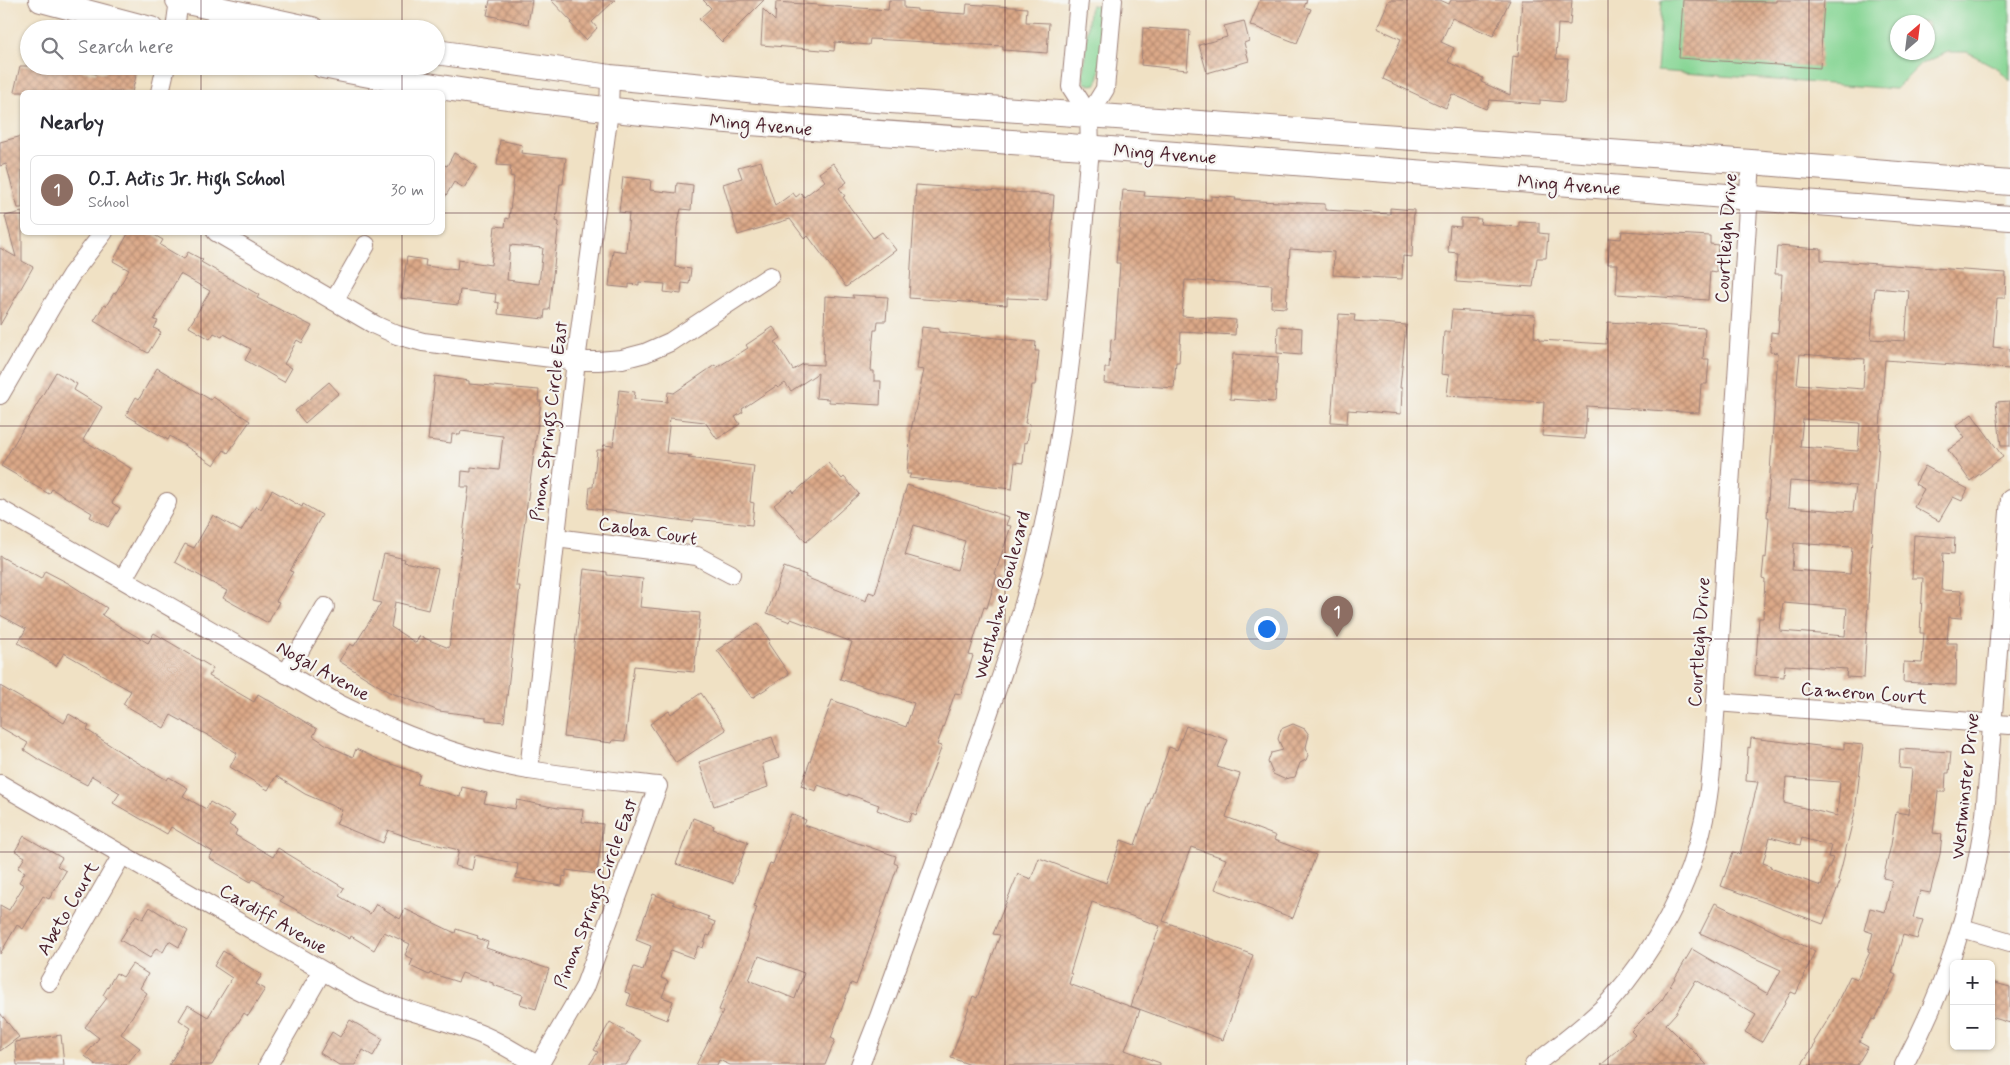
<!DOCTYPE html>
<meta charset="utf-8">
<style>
:root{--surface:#fff;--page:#f2f2f3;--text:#2b2b33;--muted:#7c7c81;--line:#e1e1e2;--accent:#2563eb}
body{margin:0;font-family:Mynerve,sans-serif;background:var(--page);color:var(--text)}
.controls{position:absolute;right:15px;bottom:15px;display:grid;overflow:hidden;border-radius:8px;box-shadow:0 1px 4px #0004}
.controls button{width:45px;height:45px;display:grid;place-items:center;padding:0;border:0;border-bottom:1px solid var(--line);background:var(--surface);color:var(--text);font:25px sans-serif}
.compass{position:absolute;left:1890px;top:15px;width:45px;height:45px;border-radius:50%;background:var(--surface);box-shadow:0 1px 4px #0004;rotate:28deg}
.you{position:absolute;left:1266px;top:628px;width:18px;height:18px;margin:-12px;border:4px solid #fff;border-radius:50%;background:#1a73e8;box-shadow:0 0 0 8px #1a73e833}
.badge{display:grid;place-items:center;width:32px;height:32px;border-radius:50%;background:var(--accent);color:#fff;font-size:16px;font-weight:700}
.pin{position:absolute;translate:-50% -41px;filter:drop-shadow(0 1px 2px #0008)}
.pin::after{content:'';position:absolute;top:26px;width:18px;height:15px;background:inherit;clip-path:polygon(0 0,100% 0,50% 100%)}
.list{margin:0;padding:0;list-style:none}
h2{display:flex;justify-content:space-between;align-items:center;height:65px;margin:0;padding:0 20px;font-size:21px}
h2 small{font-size:16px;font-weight:400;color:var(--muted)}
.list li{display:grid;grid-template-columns:32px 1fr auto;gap:15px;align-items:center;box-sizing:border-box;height:70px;margin:0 10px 10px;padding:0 10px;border:1px solid var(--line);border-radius:8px}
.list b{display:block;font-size:19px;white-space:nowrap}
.list p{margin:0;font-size:16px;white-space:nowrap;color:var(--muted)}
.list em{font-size:16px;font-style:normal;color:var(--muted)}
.icon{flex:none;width:28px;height:28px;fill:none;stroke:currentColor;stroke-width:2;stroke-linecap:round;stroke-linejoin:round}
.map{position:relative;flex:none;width:2010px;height:1065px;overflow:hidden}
.search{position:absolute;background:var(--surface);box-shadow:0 1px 4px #0004;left:20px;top:20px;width:425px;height:55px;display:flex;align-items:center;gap:12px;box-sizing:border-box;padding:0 18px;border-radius:28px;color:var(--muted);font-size:19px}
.panel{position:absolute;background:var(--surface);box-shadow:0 1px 4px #0004;left:20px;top:90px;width:425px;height:145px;border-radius:8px}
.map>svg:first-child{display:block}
.green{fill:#88d695;stroke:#697a60;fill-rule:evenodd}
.building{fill:url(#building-cross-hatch);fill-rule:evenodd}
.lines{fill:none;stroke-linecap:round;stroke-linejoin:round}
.minor-casing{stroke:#9d8078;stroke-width:20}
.secondary-casing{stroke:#9d8078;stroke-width:26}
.minor{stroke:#fff;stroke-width:18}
.secondary{stroke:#fff;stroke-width:24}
.grid{fill:none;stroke:#4a1f2b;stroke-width:1;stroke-opacity:0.55}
.labels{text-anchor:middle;stroke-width:4.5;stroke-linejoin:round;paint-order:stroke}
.street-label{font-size:19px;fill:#4a1f2b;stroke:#f6f6f2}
</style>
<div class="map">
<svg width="2010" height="1065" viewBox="0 0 2010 1065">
<defs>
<pattern id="building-cross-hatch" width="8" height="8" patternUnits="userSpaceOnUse" patternTransform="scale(1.25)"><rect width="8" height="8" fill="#dca988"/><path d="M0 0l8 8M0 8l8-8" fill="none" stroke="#b4896f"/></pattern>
</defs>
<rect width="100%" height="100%" fill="#f6f6f2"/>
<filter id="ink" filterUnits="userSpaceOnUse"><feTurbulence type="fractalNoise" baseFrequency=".02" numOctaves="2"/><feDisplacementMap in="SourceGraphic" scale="10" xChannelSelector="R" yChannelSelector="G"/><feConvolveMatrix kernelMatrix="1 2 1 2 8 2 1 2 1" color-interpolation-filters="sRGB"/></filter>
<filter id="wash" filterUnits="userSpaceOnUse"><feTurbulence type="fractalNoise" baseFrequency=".0096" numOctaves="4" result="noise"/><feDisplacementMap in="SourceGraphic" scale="20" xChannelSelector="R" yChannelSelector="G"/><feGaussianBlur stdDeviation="1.12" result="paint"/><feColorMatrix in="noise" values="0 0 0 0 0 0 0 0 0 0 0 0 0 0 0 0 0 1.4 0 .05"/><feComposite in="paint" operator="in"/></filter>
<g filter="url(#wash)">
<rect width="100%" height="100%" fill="#f0e1c4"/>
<g class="green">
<path d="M1662,0H2010V81L1999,69L1967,52H1948L1921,64L1896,89L1657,71ZM1898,22H1928V52H1898Z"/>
<polygon points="1091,5 1101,6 1104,10 1099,76 1096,84 1091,85 1085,83 1083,76 1089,11"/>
</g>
<g id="blocks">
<g class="building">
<polygon points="490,0 532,0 528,24 487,15"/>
<polygon points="551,0 615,0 592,22 597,28 586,40 570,23 572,22"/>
<polygon points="703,0 764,0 722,42 699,19 711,8"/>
<polygon points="889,0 904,0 904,8 917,9 917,11 966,14 967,4 1027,8 1026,22 1049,23 1047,53 1003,50 1003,46 870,39 869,45 835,42 834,51 761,45 763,9 775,21 776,2 888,10"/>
<polygon points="1260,0 1307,0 1304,7 1311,9 1297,43 1250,25"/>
<polygon points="1389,0 1440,0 1449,4 1451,0 1510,0 1493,36 1452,18 1441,42 1454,48 1448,62 1483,78 1481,82 1510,95 1513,56 1518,57 1522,0 1572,0 1570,25 1558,24 1556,59 1568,59 1564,102 1540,100 1540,104 1490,100 1486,109 1452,94 1446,108 1383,79 1401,39 1377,28"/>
<polygon points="1683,0 1776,2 1776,0 1824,0 1820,68 1679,58"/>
<polygon points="1244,21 1249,41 1244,43 1249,61 1207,73 1199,45 1227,37 1224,26"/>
<polygon points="1143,28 1190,31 1187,70 1141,65"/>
<polygon points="20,66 63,66 96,74 96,71 105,73 106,66 112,66 137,72 132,92 14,92"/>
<polygon points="22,136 22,208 18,208 6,164 0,166 0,142"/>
<path d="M500,140L522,145L521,153L566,158L563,184H560L556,221L559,222L549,310H545L544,319L498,314L499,303L495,302L496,294L460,290L458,305L401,298L407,257L426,260L425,266L457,270L458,260L491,265L495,226L505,227L506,218L509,219L514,177L510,176L511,166L497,165ZM510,245L543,248L539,284L507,280Z"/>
<polygon points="454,153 477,166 464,188 454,182 442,202 442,164 447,166"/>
<polygon points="761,161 775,206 793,193 796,197 801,193 804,197 825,181 819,173 833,163 847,182 839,188 845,196 843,197 849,206 873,238 882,232 896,250 846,287 808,236 805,239 790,219 738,235 723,184 742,178 738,167"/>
<polygon points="623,177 651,180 650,190 676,193 677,183 693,185 691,210 681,209 677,227 675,267 691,269 689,284 682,283 681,294 664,292 665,284 639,282 639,285 629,284 629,288 609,286 613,250 626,252 629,213 619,212"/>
<polygon points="916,185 1054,195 1047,300 1007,298 1007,305 909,298"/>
<polygon points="1123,190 1145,192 1144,196 1211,200 1211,196 1236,198 1235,200 1325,204 1325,210 1390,214 1390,208 1414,210 1412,257 1403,256 1402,279 1333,275 1334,252 1290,249 1286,308 1271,307 1272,285 1185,280 1182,316 1236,320 1235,335 1181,332 1179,362 1176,362 1174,388 1104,383 1105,368 1109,368 1111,339 1115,340 1120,263 1116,263"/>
<polygon points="22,212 22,261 33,267 0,325 0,248 16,257 5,216"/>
<polygon points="1461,218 1481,219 1480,224 1519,227 1519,222 1539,223 1539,233 1548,234 1546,258 1537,258 1533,287 1456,282 1458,253 1448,252 1450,226 1461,227"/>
<polygon points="1622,231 1710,236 1710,244 1718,245 1716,272 1710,271 1708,300 1616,294 1618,264 1608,264 1610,238 1621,239"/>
<polygon points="129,232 149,232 163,240 160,245 184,259 188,252 203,260 201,262 259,295 257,298 312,326 302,343 297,340 284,364 292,368 284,382 245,360 251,349 224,334 222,337 214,333 210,339 189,327 210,291 180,274 154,320 158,321 154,328 161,332 148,353 94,321 104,305 106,306 114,293 115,294 129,270 113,261"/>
<path d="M1777,246L1821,249V260L2006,273L2005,298H1997L1993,347L2010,349V369L1885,360L1870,565L1864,678L1846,677L1847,669L1785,665L1784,677L1755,675L1759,618H1763L1765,579L1762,578L1764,557L1766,558L1769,517H1767L1778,353L1770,352L1771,332L1778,333L1782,274H1775ZM1875,288L1909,291L1905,341L1871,339ZM1800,354L1865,359L1863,389L1797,384ZM1803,419L1860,423L1858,451L1800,447ZM1790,481L1856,486L1853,512L1788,507ZM1794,543L1852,547L1850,574L1792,570ZM1783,603L1847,608L1845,636L1780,631Z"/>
<polygon points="852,295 888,297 886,321 878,321 877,330 874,330 873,340 871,371 874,371 874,381 881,381 880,405 829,402 829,399 816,398 818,373 791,391 785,383 778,388 776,386 742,409 743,412 735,417 740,424 717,439 705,422 670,418 666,453 692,456 688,458 754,466 750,502 754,503 752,525 694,519 693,522 588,508 590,487 593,487 597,450 603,450 604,445 613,446 619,390 635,392 634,399 667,402 668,392 674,393 715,365 716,368 748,348 746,345 773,327 781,338 775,342 793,370 803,364 823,365 825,296 854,298"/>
<polygon points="1452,310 1535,315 1534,337 1540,338 1540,340 1606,344 1608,322 1705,328 1703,359 1709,359 1707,384 1701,384 1699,413 1587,406 1585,439 1542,436 1544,402 1447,396 1449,375 1441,374 1444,332 1450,332"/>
<polygon points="1339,314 1355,315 1354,321 1406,325 1400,388 1402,388 1401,414 1348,410 1347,423 1331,422"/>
<polygon points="1278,326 1302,328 1301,355 1277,353"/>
<polygon points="922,327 939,329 939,332 1036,342 1035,351 1039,351 1035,385 1032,385 1025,423 1030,424 1027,443 1025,442 1023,463 1015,462 1012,489 909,478 911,474 907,474 911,430 924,370 917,369"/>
<polygon points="1233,354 1278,357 1275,402 1230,399"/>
<polygon points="157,368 211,400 213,397 250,421 228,453 224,450 214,465 170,436 168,440 126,415 136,397 139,399"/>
<polygon points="56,372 77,384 74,390 102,407 83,440 132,469 112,503 120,508 108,527 90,517 92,513 52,489 49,494 1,466"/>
<polygon points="435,376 469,381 469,384 539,390 538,401 541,401 516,586 520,586 504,722 486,720 486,717 439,711 389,692 339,661 350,644 354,646 381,603 373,601 384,554 405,559 404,562 438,569 428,610 395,602 391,627 416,643 419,636 449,648 469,487 461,487 462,471 471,472 471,467 499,470 503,436 461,431 460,435 452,434 451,443 428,440"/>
<polygon points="329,382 339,393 305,423 295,411"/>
<polygon points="2010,401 2010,446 2001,446 1996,402"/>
<polygon points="1972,414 2003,457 1970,481 1948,450 1965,438 1956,426"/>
<polygon points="828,463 842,479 844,477 859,494 806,542 774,505 792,490 794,493"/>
<polygon points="1925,466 1968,489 1962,501 1953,497 1939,521 1914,507 1924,489 1915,484"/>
<path d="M907,485L1009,517L1006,525L1011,526L995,574L997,575L987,608L984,607L969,655L973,656L961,694L955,693L937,745L942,746L916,815L912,813L909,822L877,810L879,805L848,794V796L818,785L816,791L801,786L832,700L906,727L914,703L840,679L852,642L791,619L790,622L767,613L784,567L806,575L805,577L866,601L869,592L875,594ZM914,525L965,541L957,570L905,555Z"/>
<polygon points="272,490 302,507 303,504 322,515 290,571 293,572 276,601 279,602 268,623 223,598 227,591 175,562 185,544 194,548 213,515 241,531 256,506 261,509"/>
<polygon points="1914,535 1955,538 1954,554 1943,553 1941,590 1962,591 1961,618 1949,617 1947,643 1957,643 1956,685 1903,682 1904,662 1922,663 1924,633 1920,633 1923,578 1912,578"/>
<polygon points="0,556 41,579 45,571 68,583 107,608 102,615 119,626 148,643 154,633 213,668 209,676 254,702 258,694 317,729 313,736 327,745 353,757 356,749 380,760 420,774 417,784 442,792 460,797 462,787 487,793 484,803 515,809 517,800 558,808 583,810 582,822 603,824 597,874 566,870 566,877 563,876 562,886 516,878 518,864 475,855 472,870 455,866 459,850 413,839 388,830 383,843 336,824 342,810 305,794 276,776 268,790 230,767 237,753 211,737 171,715 164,728 123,704 131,691 64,653 56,666 18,643 26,629 0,615"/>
<polygon points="584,569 607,572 607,575 643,579 640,607 700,613 694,672 634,666 625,741 613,740 612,743 564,737"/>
<polygon points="758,623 770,641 768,643 789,674 752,698 717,650"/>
<polygon points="0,686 64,723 69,714 89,726 87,730 125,755 167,780 169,777 188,788 183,796 206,809 210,802 235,816 229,825 237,830 235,835 273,857 278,848 344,888 339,896 370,914 376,904 400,919 405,909 455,933 456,929 478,936 477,938 488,942 486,948 549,969 536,1009 520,1004 523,995 493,985 493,983 462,973 458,982 430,973 429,975 410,966 413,959 405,955 410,944 384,932 374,950 351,936 350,939 280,901 283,897 253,879 251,882 209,858 213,852 171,827 167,834 113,803 120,793 92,776 87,785 41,761 24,750 28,743 0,727"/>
<polygon points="701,693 726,730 676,763 650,724 669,711 671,714"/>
<polygon points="1293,724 1305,729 1309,735 1306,747 1308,755 1306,760 1300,763 1295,777 1284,779 1273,774 1268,762 1271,753 1283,750 1278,739 1281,729"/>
<polygon points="1186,726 1228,740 1217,767 1240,774 1226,817 1276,836 1274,840 1316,855 1293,918 1215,889 1226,859 1191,847 1163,921 1253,955 1223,1040 1131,1006 1160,926 1092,902 1070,973 1072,974 1069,984 1140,1010 1125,1050 1160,1063 1160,1065 971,1065 951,1058 973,996 977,998 1000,935 993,934 1018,874 1031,879 1039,858 1106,883 1121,840 1135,845 1169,747 1177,750"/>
<polygon points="772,737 779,758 762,764 768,787 714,806 699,762"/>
<path d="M1751,738L1844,749V743L1863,745L1855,812L1838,881L1840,882L1823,924L1721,886L1733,852L1740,854L1758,782L1746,781L1748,747L1750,748ZM1786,778L1840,782L1837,816L1784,803ZM1770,837L1800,845L1802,838L1831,846L1828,857L1833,858L1821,886L1770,868L1771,866L1763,863Z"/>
<polygon points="1900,749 1951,752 1949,773 1946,773 1945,792 1938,792 1933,833 1942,834 1940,854 1930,893 1920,891 1913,918 1923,920 1917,939 1903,935 1892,973 1896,975 1875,1020 1872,1019 1859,1042 1868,1047 1857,1065 1801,1065 1816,1043 1814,1042 1832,1013 1850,976 1857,979 1870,952 1868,951 1873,933 1864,930 1870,908 1885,912 1892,880 1883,878 1891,845 1896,812 1908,814 1910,793 1912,769 1899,768"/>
<path d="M791,814L806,820L804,825L896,856L894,863L898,865L856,985L851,983L831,1038L835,1040L825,1065H730L719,1060L717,1065H696L723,1012L719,1010L741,955L757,907L754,906L770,863L773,864ZM759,956L804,973L795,999L749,980Z"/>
<polygon points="693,818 714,826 713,829 748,842 733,883 676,864"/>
<polygon points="24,836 62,858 57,866 66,871 49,899 43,896 23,929 17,925 0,954 0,905 9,910 24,885 19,882 25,872 18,868 25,857 15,851"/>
<polygon points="653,894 674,902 673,904 709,917 708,919 715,922 710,936 707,935 703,948 698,946 693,958 671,950 661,978 668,981 662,997 673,1001 667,1020 627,1005 631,994 625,992 634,967 643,970 651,946 636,940"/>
<polygon points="1715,903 1815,951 1796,994 1791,992 1762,1042 1745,1032 1756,1015 1696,980 1676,1013 1666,1024 1707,1065 1601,1065 1635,1035 1631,1031 1662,1000 1692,949 1768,994 1781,970 1700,933"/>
<polygon points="150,907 188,931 179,947 169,941 163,952 156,948 150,958 120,940 136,915 143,919"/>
<polygon points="223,951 262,975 256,984 265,989 248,1016 244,1013 212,1065 169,1065 191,1028 179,1020 188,1005 208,1017 232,978 214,966"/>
<polygon points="132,964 148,974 140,988 147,993 121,1034 140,1048 126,1065 96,1065 85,1056 99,1038 85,1027 107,998 103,995 116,973 123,977"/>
<polygon points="1991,982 2010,987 2010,1023 1991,1017"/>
<polygon points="0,1013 19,1037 0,1051"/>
<polygon points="350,1020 383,1039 373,1056 363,1050 355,1065 339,1065 320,1053 332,1032 340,1037"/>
<polygon points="610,1022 641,1041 626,1065 589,1065 598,1052 594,1050"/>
<polygon points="61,1035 64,1065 17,1065 15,1042"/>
</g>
</g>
</g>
<g filter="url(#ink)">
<use href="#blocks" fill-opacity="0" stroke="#9d8078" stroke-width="1"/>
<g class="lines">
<g class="minor-casing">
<g id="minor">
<polyline points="175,29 179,0"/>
<polyline points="160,92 166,66"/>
<polyline points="1089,115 1105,89 1113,0"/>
<polyline points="216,232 375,325 397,335 423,342 576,361 598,361 622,359 645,353 670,342 770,276"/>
<polyline points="334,301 366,245"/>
<polyline points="0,395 53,304 71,275 104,232"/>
<path d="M0,509L339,704C399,734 462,759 529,770C572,777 615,781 658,786L584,988L539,1065"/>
<polyline points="556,538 697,556 731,574"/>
<polyline points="123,579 167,502"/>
<polyline points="286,674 325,607"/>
<polyline points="1716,702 2010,725"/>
<polyline points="529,770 576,361 609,111 610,77"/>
<path d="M0,784L356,990C393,1009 434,1016 472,1031C496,1039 516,1053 537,1065"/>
<polyline points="1962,928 2010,942"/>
<polyline points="49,982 122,855"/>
<polyline points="268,1065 322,971"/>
<path d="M860,1065L879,1017C907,941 934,864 962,788C992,704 1023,620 1042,533C1070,406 1079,277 1090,148L1089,115L1071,87L1079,0"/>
<path d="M1534,1065C1559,1045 1586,1026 1609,1002C1655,951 1690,887 1704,819C1712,781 1713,741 1716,702L1751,162"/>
<path d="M1904,1065C1948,982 1971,908 1985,815L2010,499"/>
</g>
</g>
<g class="secondary-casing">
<g id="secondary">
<polyline points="41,0 151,29"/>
<polyline points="178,0 312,29"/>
<polyline points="436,52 610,77 778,93 1751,162 2010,183"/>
<path d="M323,66C574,117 829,129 1084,147C1393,170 1701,194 2010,218"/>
</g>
</g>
<use href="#minor" class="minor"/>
<use href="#secondary" class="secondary"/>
</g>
</g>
<path class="grid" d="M201,0V29M402,0V29M603,0V1065M804,0V1065M1005,0V1065M1206,0V1065M1407,0V1065M1608,0V1065M1809,0V1065M201,66V92M402,66V92M0,213H22M442,213H2010M201,232V1065M402,232V1065M0,426H2010M0,639H2010M0,852H2010"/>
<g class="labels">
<g class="street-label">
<text transform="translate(761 124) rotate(5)" y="7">Ming Avenue</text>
<text transform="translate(1165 153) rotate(4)" y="7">Ming Avenue</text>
<text transform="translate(1569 184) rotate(4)" y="7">Ming Avenue</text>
<text transform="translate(1725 238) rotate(-86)" y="7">Courtleigh Drive</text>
<text transform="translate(548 421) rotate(-83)" y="7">Pinon Springs Circle East</text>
<text transform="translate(648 530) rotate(9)" y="7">Caoba Court</text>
<text transform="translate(1001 595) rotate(-75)" y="7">Westholme Boulevard</text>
<text transform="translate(1698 642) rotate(-86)" y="7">Courtleigh Drive</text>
<text transform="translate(324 670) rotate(29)" y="7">Nogal Avenue</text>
<text transform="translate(1864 692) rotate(4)" y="7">Cameron Court</text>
<text transform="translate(1964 786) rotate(-84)" y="7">Westminster Drive</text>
<text transform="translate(595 893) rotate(-69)" y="7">Pinon Springs Circle East</text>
<text transform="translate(67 908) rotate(-60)" y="7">Abeto Court</text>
<text transform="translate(274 918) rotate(30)" y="7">Cardiff Avenue</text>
</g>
</g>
</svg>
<div class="controls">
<button>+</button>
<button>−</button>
</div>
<svg class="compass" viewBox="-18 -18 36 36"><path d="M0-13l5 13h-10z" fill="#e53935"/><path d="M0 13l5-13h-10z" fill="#7c7c81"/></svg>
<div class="you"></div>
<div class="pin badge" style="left:1337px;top:637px;background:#8d6e63">1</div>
<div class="search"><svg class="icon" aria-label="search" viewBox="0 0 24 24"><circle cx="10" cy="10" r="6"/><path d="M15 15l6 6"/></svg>Search here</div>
<section class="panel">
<h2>Nearby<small></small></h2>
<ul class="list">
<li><span class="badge" style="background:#8d6e63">1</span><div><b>O.J. Actis Jr. High School</b><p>School</p></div><em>30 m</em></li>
</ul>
</section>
</div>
